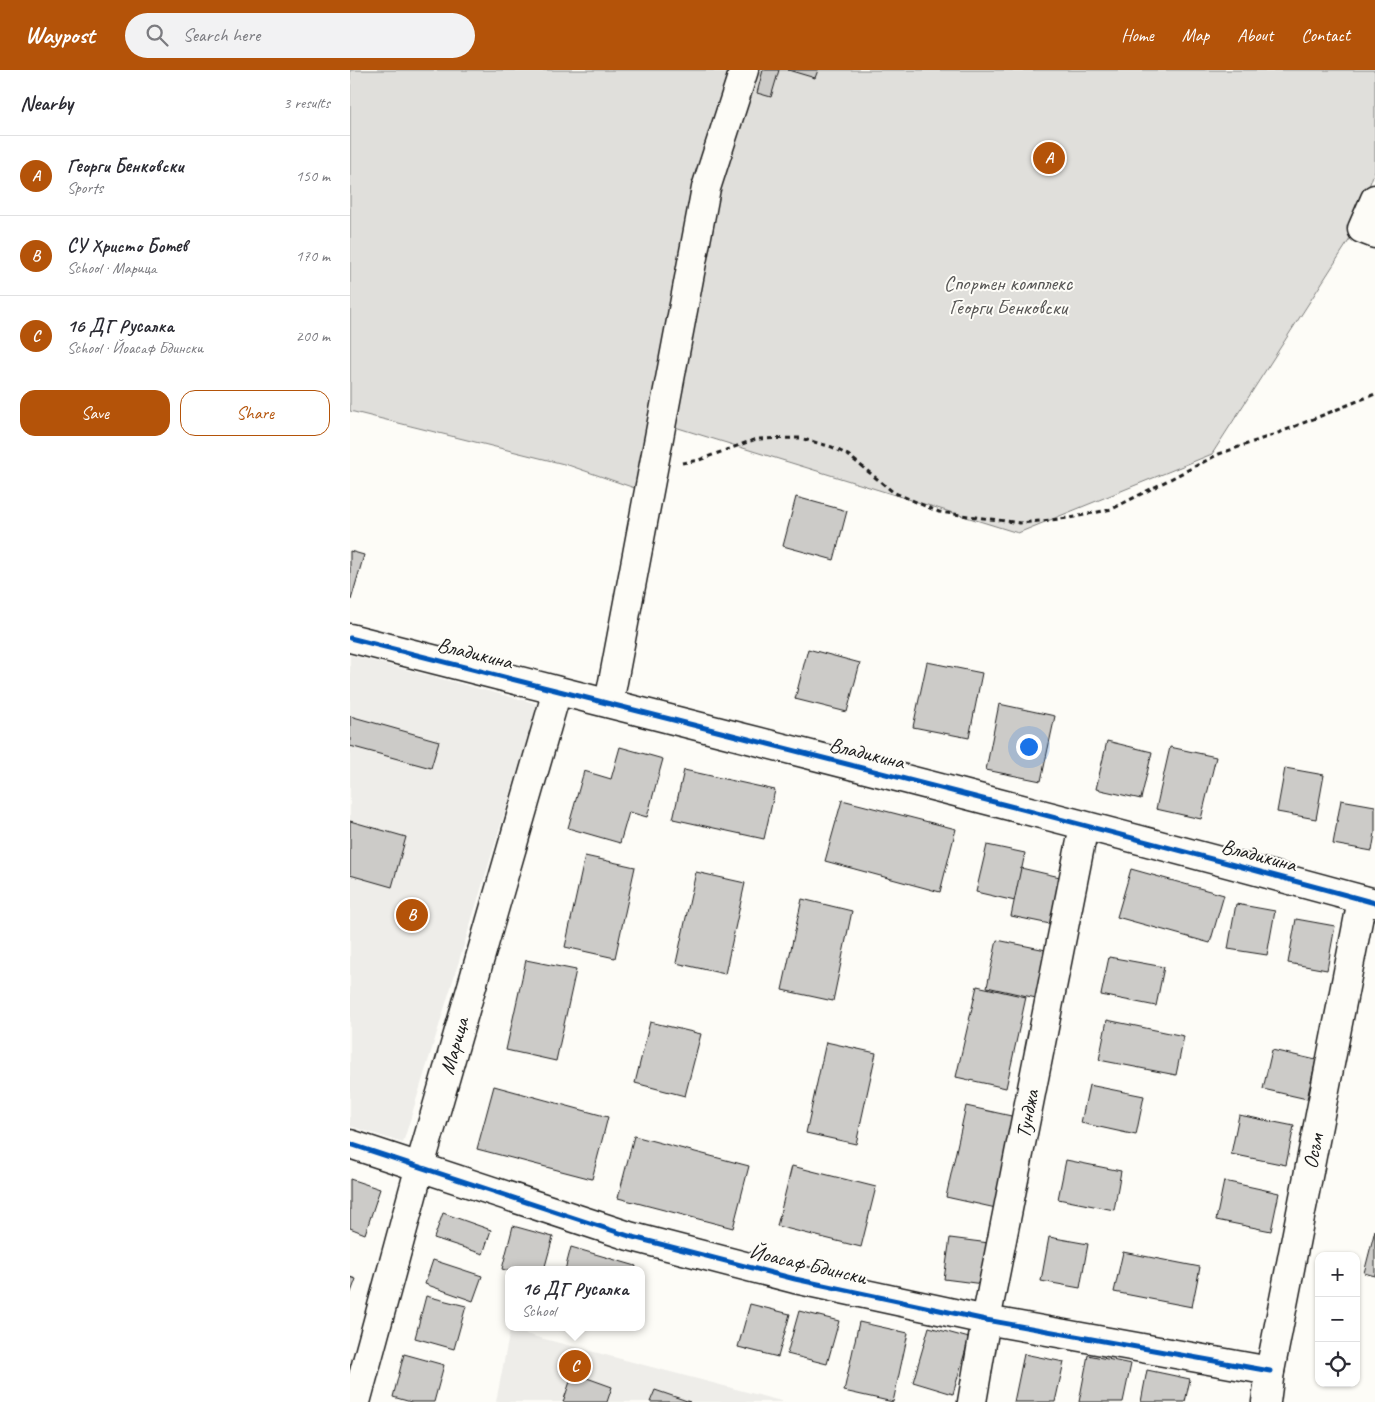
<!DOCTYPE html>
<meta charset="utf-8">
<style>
:root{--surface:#fff;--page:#f2f2f3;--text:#2b2b33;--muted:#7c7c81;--line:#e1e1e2;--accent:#b45309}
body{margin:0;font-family:Caveat,sans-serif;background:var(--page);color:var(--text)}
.controls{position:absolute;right:15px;bottom:15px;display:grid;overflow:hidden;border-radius:10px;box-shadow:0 1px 4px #0004}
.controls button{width:45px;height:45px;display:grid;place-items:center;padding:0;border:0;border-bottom:1px solid var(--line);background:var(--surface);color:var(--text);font:25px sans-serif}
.you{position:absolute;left:678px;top:676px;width:18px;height:18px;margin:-12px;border:4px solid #fff;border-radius:50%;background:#1a73e8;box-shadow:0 0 0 8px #1a73e833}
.badge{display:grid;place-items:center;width:32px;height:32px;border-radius:50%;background:var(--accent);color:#fff;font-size:16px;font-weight:700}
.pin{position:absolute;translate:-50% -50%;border:2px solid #fff;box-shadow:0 1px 5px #0006}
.popup{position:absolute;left:155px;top:1196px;width:140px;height:65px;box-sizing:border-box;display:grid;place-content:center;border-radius:10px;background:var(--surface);filter:drop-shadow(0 1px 4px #0005);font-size:16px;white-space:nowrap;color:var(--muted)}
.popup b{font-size:19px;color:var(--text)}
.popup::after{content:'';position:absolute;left:50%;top:100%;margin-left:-10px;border:10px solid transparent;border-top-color:var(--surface)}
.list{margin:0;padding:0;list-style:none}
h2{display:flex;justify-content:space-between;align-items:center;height:65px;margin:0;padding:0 20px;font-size:21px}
h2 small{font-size:16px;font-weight:400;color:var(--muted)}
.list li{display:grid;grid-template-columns:32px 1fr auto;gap:15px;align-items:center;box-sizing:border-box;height:80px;padding:0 20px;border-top:1px solid var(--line)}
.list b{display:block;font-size:19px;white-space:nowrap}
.list p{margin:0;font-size:16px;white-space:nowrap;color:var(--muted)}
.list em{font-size:16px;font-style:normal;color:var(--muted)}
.actions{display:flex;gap:10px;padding:15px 20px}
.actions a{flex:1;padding:11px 0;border:1px solid var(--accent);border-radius:15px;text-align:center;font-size:18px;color:var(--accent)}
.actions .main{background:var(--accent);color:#fff}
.icon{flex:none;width:28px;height:28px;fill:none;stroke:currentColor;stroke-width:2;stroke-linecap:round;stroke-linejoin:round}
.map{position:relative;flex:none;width:1025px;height:1332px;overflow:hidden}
header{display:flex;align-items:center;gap:30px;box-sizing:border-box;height:70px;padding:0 25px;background:var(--accent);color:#fff}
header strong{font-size:24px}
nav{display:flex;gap:28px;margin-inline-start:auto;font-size:18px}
.search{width:350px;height:45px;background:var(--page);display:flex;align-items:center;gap:12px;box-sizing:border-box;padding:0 18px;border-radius:28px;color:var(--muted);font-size:19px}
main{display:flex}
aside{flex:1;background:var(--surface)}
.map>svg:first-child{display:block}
.built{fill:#eeede9}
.green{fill:#e0dfdb;stroke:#7e7e7c}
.building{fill:#cccbc8;stroke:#1c1c1c}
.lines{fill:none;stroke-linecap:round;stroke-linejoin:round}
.minor-casing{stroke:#1c1c1c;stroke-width:31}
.path{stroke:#1c1c1c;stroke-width:3;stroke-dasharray:5 4;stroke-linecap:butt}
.minor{stroke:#fdfcf7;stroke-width:28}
.cycleway-casing{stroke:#fdfcf7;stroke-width:8}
.cycleway{stroke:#0057b8;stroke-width:5}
.labels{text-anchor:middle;stroke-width:4;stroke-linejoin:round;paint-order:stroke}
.park-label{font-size:21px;fill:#575655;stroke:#fdfcf7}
.street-label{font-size:21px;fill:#1c1c1c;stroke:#fdfcf7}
</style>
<header>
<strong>Waypost</strong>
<div class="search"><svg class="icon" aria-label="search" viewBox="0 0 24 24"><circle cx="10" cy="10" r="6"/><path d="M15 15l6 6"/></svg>Search here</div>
<nav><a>Home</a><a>Map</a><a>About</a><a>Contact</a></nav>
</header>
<main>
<aside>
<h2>Nearby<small>3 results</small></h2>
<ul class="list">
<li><span class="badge">A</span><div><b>Георги Бенковски</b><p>Sports</p></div><em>150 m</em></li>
<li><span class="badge">B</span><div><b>СУ Христо Ботев</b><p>School · Марица</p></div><em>170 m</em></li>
<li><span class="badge">C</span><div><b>16 ДГ Русалка</b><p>School · Йоасаф Бдински</p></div><em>200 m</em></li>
</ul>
<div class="actions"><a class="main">Save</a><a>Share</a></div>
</aside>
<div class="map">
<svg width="1025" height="1332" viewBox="0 0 1025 1332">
<rect width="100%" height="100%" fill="#fdfcf7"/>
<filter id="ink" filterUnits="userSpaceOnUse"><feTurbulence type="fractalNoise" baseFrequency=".02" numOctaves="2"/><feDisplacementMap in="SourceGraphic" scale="10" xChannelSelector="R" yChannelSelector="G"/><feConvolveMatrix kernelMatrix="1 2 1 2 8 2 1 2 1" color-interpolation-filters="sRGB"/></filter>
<g filter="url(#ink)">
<g class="built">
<polygon points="0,585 188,634 53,1073 0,1056"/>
<polygon points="160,1260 435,1332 146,1332"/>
</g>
<polygon class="green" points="0,0 1025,0 1025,100 1000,169 862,384 668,463 312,353 299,423 218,395 0,341"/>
<g class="building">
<polygon points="413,0 429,0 421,27 407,23"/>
<polygon points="438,0 468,0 465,8"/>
<polygon points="446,427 497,441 484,490 433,476"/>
<polygon points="0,481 14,485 1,530 0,530"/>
<polygon points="458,579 510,593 497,642 445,629"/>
<polygon points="577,592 632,603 619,668 563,657"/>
<polygon points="649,634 705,646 691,711 636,700"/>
<polygon points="0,646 89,671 81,698 0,676"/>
<polygon points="757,671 802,682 791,729 746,719"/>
<polygon points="270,677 313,689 297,747 279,742 270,773 218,758 234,701 261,709"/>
<polygon points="820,677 866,687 851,749 806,739"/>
<polygon points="935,698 974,705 966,749 927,742"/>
<polygon points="334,700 425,720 414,769 323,749"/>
<polygon points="492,730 606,759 590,822 475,791"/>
<polygon points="991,730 1025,736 1025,763 1022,781 983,774"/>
<polygon points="0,751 56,767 42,817 0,805"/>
<polygon points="637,775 675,783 665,831 626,822"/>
<polygon points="235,786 285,797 265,888 215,877"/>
<polygon points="671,798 710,807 700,854 661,846"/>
<polygon points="781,799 874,825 860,873 767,847"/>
<polygon points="346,802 395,813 375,904 326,893"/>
<polygon points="452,829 502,841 483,931 432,920"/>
<polygon points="886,834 925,841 917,885 878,879"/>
<polygon points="946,849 985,856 977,900 938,893"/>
<polygon points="647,870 696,880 686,928 637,917"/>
<polygon points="759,887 814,897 806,936 751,925"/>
<polygon points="176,890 226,900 206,991 156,980"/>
<polygon points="627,916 676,927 656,1018 606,1007"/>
<polygon points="757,950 834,966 826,1005 749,990"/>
<polygon points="300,952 351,964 335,1026 285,1013"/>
<polygon points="476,972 526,983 506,1074 456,1063"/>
<polygon points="922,980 966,990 957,1029 913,1019"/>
<polygon points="739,1015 794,1026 786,1065 731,1053"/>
<polygon points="144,1016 258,1047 242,1109 127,1079"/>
<polygon points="616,1036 666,1047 646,1138 596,1127"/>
<polygon points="889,1045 944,1056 936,1095 881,1084"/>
<polygon points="284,1066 399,1096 383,1158 268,1128"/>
<polygon points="716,1090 771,1101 764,1140 708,1129"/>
<polygon points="442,1096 526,1117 511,1177 427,1156"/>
<polygon points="0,1109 30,1119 15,1164 0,1158"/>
<polygon points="874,1111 929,1123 921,1161 866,1150"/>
<polygon points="93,1143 141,1160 133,1184 84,1168"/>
<polygon points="163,1156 203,1167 194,1200 159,1201 152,1199"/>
<polygon points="1025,1160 1025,1206 1014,1203"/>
<polygon points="699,1167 738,1174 730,1218 691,1211"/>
<polygon points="600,1168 639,1173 633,1214 594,1209"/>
<polygon points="221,1177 286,1196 285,1200 215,1200"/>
<polygon points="773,1182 850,1197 842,1237 764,1222"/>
<polygon points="83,1190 132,1206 123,1231 75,1214"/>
<polygon points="0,1207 6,1209 0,1225"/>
<polygon points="76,1226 116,1236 104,1279 65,1268"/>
<polygon points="400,1234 440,1244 428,1287 388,1277"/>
<polygon points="449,1241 489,1251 477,1294 437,1284"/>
<polygon points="509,1252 558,1263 543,1332 494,1321"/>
<polygon points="579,1257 619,1268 603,1324 563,1312"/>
<polygon points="54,1284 94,1295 84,1332 61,1332 43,1327"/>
<polygon points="674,1284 714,1292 705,1332 664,1332"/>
<polygon points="738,1285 781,1294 773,1332 729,1332"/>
<polygon points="797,1300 840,1309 835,1332 791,1332"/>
<polygon points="223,1303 262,1317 257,1332 213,1332"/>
<polygon points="305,1320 340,1332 300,1332"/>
</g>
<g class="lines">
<g class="minor-casing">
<g id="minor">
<polyline points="1025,129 1012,159 1025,164"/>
<path d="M0,568C342,655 685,740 1025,833"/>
<polyline points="259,633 356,118 394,0"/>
<polyline points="0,1074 279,1166 445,1209 636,1250 920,1301"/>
<polyline points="6,1332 70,1096 207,621"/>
<polyline points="622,1332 636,1250 734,756"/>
<polyline points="916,1332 920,1301 1012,830"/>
</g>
</g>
<polyline class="path" points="332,393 349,390 406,369 450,368 482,377 498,385 543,422 589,442 670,453 720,448 762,439 869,384 931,362 1025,324"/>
<use href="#minor" class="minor"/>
<g class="cycleway-casing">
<g id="cycleway">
<path d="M0,568C342,655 685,740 1025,833"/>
<polyline points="0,1074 279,1166 445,1209 636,1250 920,1301"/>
</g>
</g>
<use href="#cycleway" class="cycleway"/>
</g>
</g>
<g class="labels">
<g class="park-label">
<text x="658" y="220">Спортен комплекс<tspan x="658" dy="24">Георги Бенковски</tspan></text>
</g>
<g class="street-label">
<text transform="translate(125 583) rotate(14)" y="7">Владикина</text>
<text transform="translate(517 683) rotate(14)" y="7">Владикина</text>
<text transform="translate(909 785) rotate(15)" y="7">Владикина</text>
<text transform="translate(104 976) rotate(-74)" y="7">Марица</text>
<text transform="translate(677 1044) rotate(-79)" y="7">Тунджа</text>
<text transform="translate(963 1081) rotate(-79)" y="7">Осъм</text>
<text transform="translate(458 1194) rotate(13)" y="7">Йоасаф Бдински</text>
</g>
</g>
</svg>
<div class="controls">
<button>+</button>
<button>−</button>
<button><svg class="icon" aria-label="locate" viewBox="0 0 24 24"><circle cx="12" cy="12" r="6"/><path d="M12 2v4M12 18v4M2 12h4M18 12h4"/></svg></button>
</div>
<div class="you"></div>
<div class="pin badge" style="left:699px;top:88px">A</div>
<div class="pin badge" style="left:62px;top:845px">B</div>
<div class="pin badge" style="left:225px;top:1296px">C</div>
<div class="popup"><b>16 ДГ Русалка</b>School</div>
</div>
</main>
